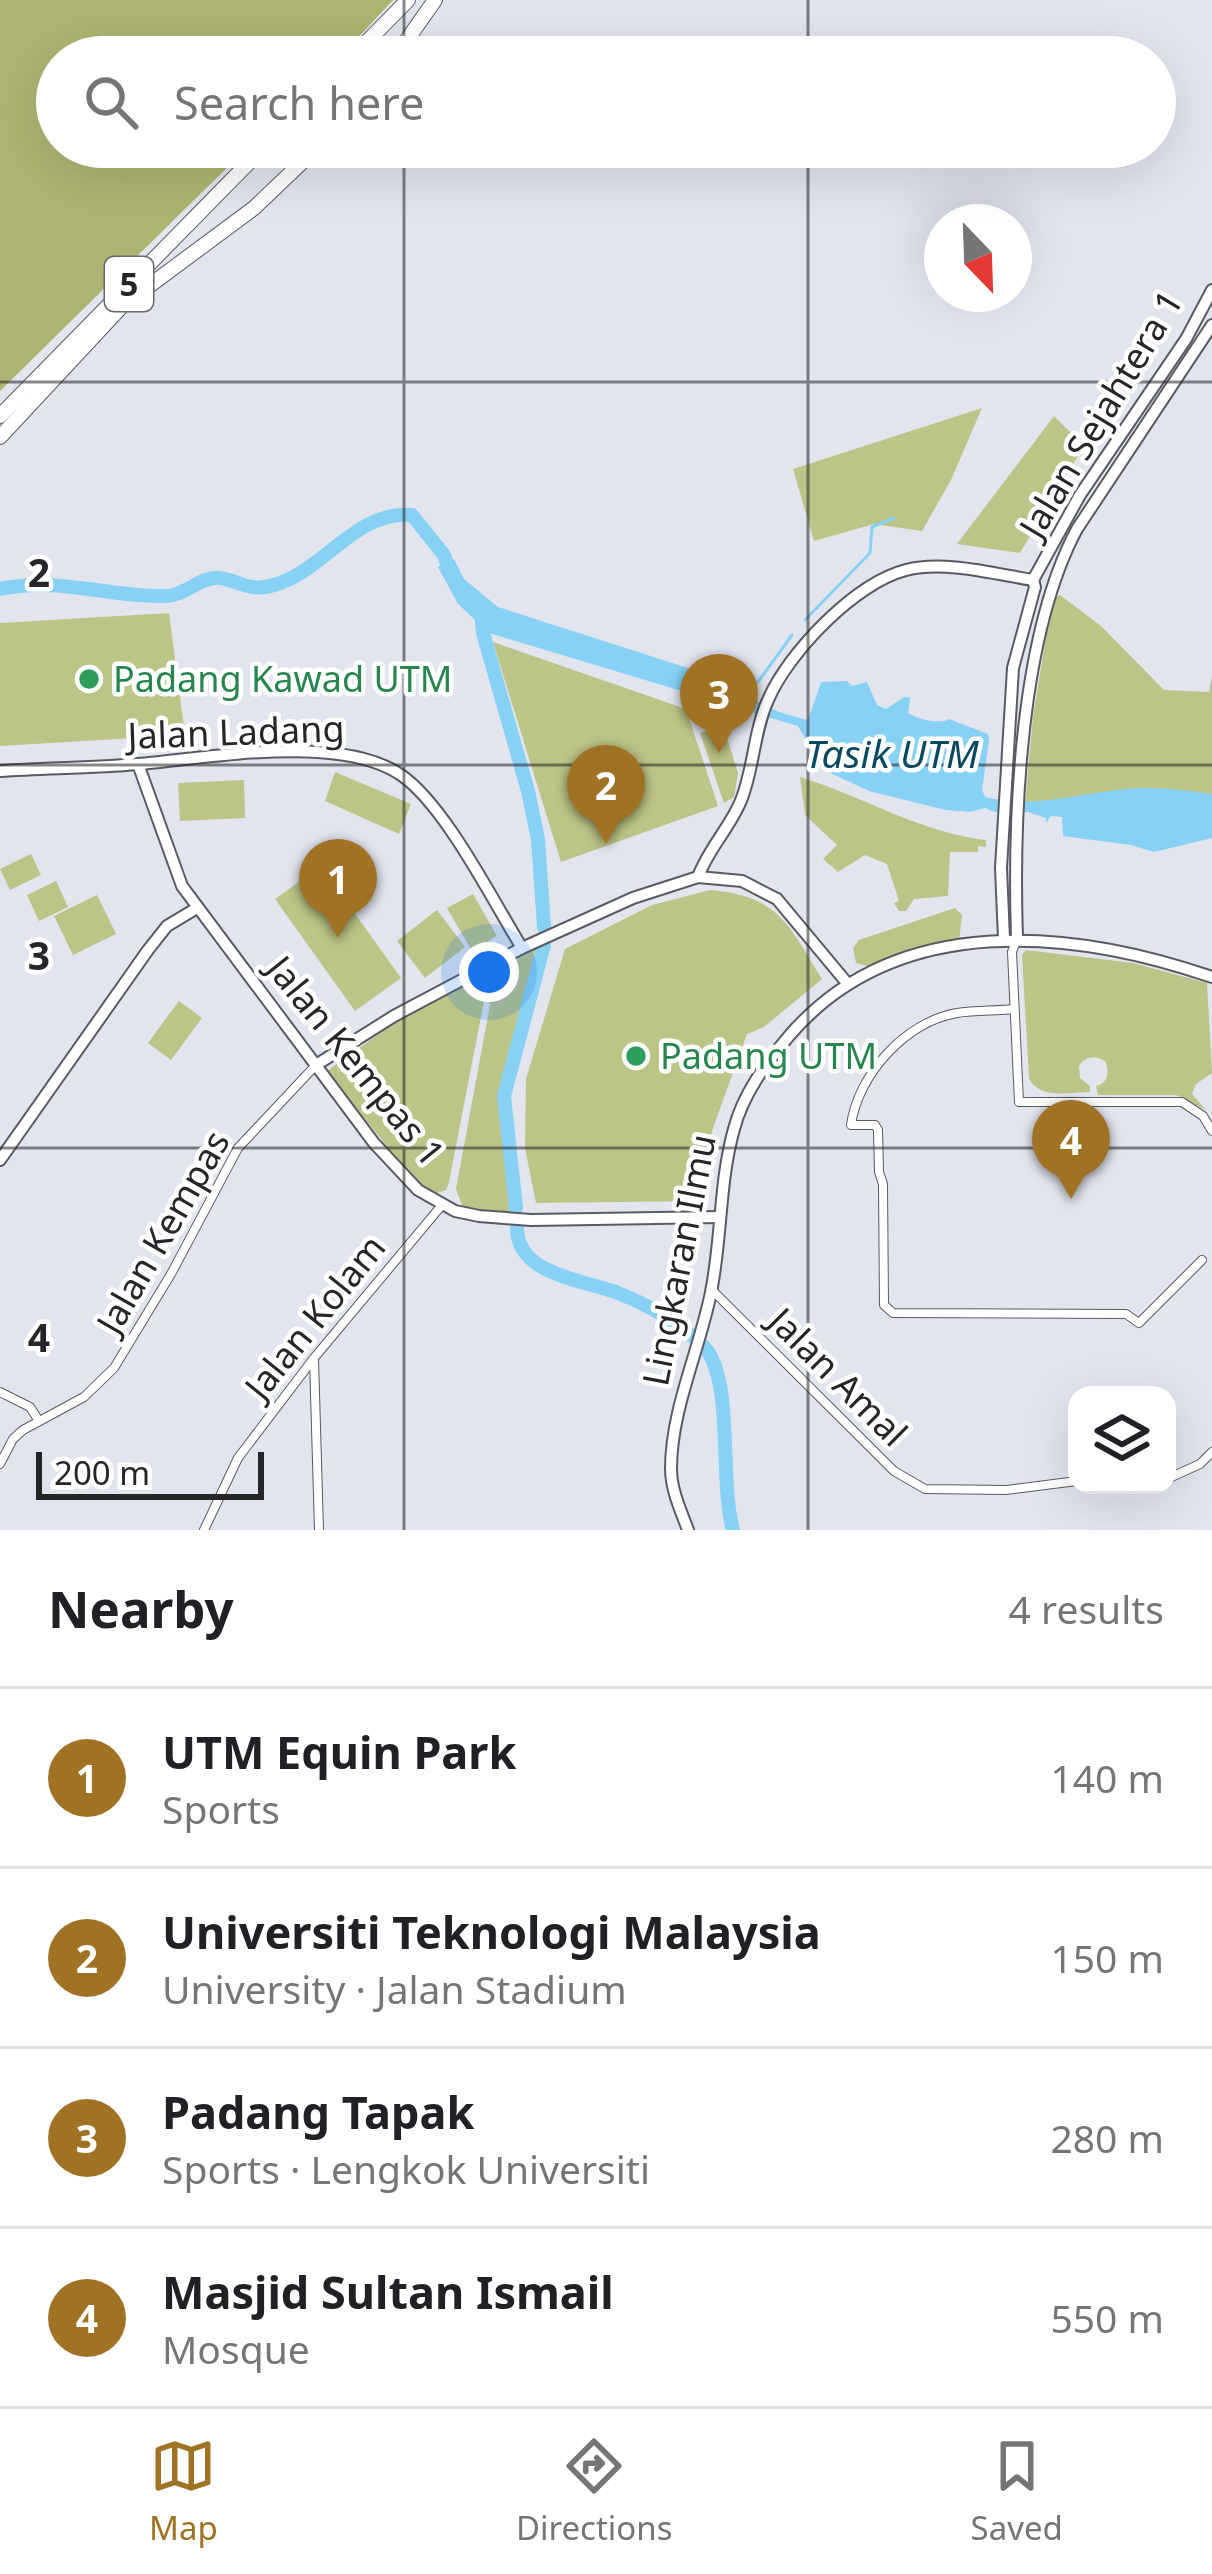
<!DOCTYPE html>
<meta charset="utf-8">
<style>
:root{--surface:#fff;--page:#f2f2f2;--text:#202124;--muted:#757577;--line:#e0e0e0;--accent:#a07224}
body{margin:0;font-family:"Noto Sans",sans-serif;background:var(--page);color:var(--text)}
.controls{position:absolute;right:36px;bottom:36px;display:grid;overflow:hidden;border-radius:24px;box-shadow:0 12px 48px #0002}
.controls button{width:108px;height:108px;display:grid;place-items:center;padding:0;border:0;border-bottom:3px solid var(--line);background:var(--surface);color:var(--text);font:60px sans-serif}
.compass{position:absolute;left:924px;top:204px;width:108px;height:108px;border-radius:50%;background:var(--surface);box-shadow:0 12px 48px #0002;rotate:157deg}
.scale{position:absolute;left:36px;bottom:30px;width:228px;box-sizing:border-box;padding-left:12px;border:6px solid #252629;border-top:0;font-size:33px;line-height:42px;white-space:nowrap;color:#252629;-webkit-text-stroke:9px #fff;paint-order:stroke}
.you{position:absolute;left:489px;top:972px;width:42px;height:42px;margin:-30px;border:9px solid #fff;border-radius:50%;background:#1a73e8;box-shadow:0 0 0 18px #1a73e833}
.badge{display:grid;place-items:center;width:78px;height:78px;border-radius:50%;background:var(--accent);color:#fff;font-size:39px;font-weight:700}
.pin{position:absolute;translate:-50% -99px;filter:drop-shadow(0 3px 6px #0008)}
.pin::after{content:'';position:absolute;top:63px;width:42px;height:36px;background:inherit;clip-path:polygon(0 0,100% 0,50% 100%)}
.list{margin:0;padding:0;list-style:none}
h2{display:flex;justify-content:space-between;align-items:center;height:156px;margin:0;padding:0 48px;font-size:51px}
h2 small{font-size:39px;font-weight:400;color:var(--muted)}
.list li{display:grid;grid-template-columns:78px 1fr auto;gap:36px;align-items:center;box-sizing:border-box;height:180px;padding:0 48px;border-top:3px solid var(--line)}
.list b{display:block;font-size:45px;white-space:nowrap}
.list p{margin:0;font-size:39px;white-space:nowrap;color:var(--muted)}
.list em{font-size:39px;font-style:normal;color:var(--muted)}
.icon{flex:none;width:66px;height:66px;fill:none;stroke:currentColor;stroke-width:2;stroke-linecap:round;stroke-linejoin:round}
.map{position:relative;flex:none;width:1212px;height:1530px;overflow:hidden}
.search{position:absolute;background:var(--surface);box-shadow:0 12px 48px #0002;left:36px;right:36px;top:36px;height:132px;display:flex;align-items:center;gap:30px;box-sizing:border-box;padding:0 42px;border-radius:66px;color:var(--muted);font-size:45px}
.sheet{height:876px;background:var(--surface)}
nav{display:flex;justify-content:space-around;align-items:center;box-sizing:border-box;height:168px;border-top:3px solid var(--line);background:var(--surface);font-size:33px;color:var(--muted)}
nav a{display:grid;justify-items:center;gap:6px}
nav .on{color:var(--accent)}
.map>svg:first-child{display:block}
.green{fill:#bdc487}
.forest{fill:#aeb572}
.water{fill:#86d1f4}
.lines{fill:none;stroke-linecap:round;stroke-linejoin:round}
.stream{stroke:#86d1f4;stroke-width:3}
.river{stroke:#86d1f4;stroke-width:14}
.minor-casing{stroke:#595b63;stroke-width:10}
.tertiary-casing{stroke:#595b63;stroke-width:14}
.trunk-casing{stroke:#595b63;stroke-width:16}
.minor{stroke:#fff;stroke-width:8}
.tertiary{stroke:#fff;stroke-width:10}
.trunk{stroke:#fff;stroke-width:14}
.grid{fill:none;stroke:#252629;stroke-width:3;stroke-opacity:0.55}
.leisure-dot{fill:#2e9e5b;stroke:#fff;stroke-width:4.5}
.labels{text-anchor:middle;stroke-width:9;stroke-linejoin:round;paint-order:stroke}
.shield{fill:#fff;stroke:#666769;stroke-width:3}
.shield-label{font-size:33px;font-weight:bold;fill:#252629}
.street-label{font-size:36px;fill:#252629;stroke:#fff}
.leisure-label{font-size:36px;fill:#27864d;stroke:#fff;text-anchor:start}
.water-label{font-size:39px;font-style:italic;fill:#084961;stroke:#fff}
.grid-label{font-size:39px;text-anchor:middle;font-weight:bold;fill:#252629;stroke:#fff;stroke-width:9;stroke-linejoin:round;paint-order:stroke}
</style>
<div class="map">
<svg width="1212" height="1530" viewBox="0 0 1212 1530">
<rect width="100%" height="100%" fill="#e2e5ee"/>
<g class="green">
<polygon points="982,408 951,480 922,531 874,524 814,541 793,469"/>
<polygon points="1054,416 1084,446 1020,553 957,544"/>
<polygon points="1060,595 1101,626 1164,690 1209,692 1212,675 1212,794 1148,789 1025,803 1033,717 1052,599"/>
<polygon points="169,613 185,735 0,746 0,623"/>
<polygon points="493,642 686,709 718,806 561,862"/>
<polygon points="723,725 738,773 734,797 724,803 700,733"/>
<polygon points="335,772 411,804 399,834 325,801"/>
<path d="M800,777C865,797 918,832 986,840V847L978,846V852H950L948,896L914,899L906,911H899L894,903L899,901L887,864L865,855L838,872L823,859L837,845L805,815Z"/>
<polygon points="244,780 245,818 180,821 178,783"/>
<polygon points="31,854 41,875 10,890 0,869"/>
<polygon points="321,866 401,978 355,1011 275,899"/>
<polygon points="56,881 68,907 39,921 27,895"/>
<path d="M710,890C779,896 788,924 822,979L764,1027L747,1034L712,1131L701,1201L536,1203L525,1148L526,1079L565,949L652,905Z"/>
<polygon points="473,894 497,936 472,951 447,908"/>
<polygon points="97,895 116,934 73,955 54,916"/>
<polygon points="955,908 962,915 959,941 909,951 875,968 856,963 853,948 859,940"/>
<polygon points="437,910 465,947 425,978 397,941"/>
<polygon points="542,943 501,1098 513,1208 510,1213 463,1208 456,1189 490,1005 482,976"/>
<path d="M1026,950L1133,963L1207,983L1212,1073L1196,1084L1192,1094L1206,1110L1176,1095H1098L1096,1086C1108,1083 1110,1072 1105,1061C1095,1055 1085,1056 1079,1066L1080,1078L1090,1086V1092C1068,1092 1041,1100 1029,1079L1022,955Z"/>
<polygon points="467,981 474,983 484,1001 449,1182 446,1190 432,1195 416,1183 327,1071 404,1016"/>
<polygon points="179,1001 202,1018 171,1060 148,1043"/>
</g>
<polygon class="forest" points="0,0 393,0 340,57 57,57 57,147 248,147 0,391"/>
<path class="water" d="M454,559L464,579L498,607L747,687L758,680L755,699C763,708 794,717 808,720L821,682L847,681L852,686L867,682L877,705L886,709L904,697L910,698L908,713C917,719 939,725 949,719L988,734L989,741L982,790L985,797C1034,809 1074,794 1126,789C1152,786 1186,790 1212,794V838L1154,852L1131,845L1063,836L1062,817L1051,816L1046,823V818L1028,812H995L985,808L970,812L946,810L869,791L824,770L798,726L489,633L458,604L438,567Z"/>
<g class="lines">
<g class="stream">
<polyline points="805,620 870,553 872,527 894,518"/>
<polyline points="758,682 792,635"/>
</g>
<g class="river">
<path d="M0,589C58,576 111,598 167,596C186,595 201,576 220,578C236,580 248,590 265,587C321,578 352,510 412,515L444,555L451,576"/>
<polyline points="481,611 483,633 528,791 538,839 544,927"/>
<polyline points="516,1208 504,1096 544,945"/>
<path d="M517,1228C517,1275 584,1280 618,1293C643,1303 671,1318 691,1335C698,1341 706,1347 710,1355C732,1394 720,1483 733,1530"/>
</g>
<g class="minor-casing">
<g id="minor">
<polyline points="1017,938 1012,952 1019,1102 1182,1102 1203,1116 1212,1131"/>
<path d="M1014,1009C995,1011 975,1010 957,1013C905,1022 858,1075 851,1125H875L878,1130L879,1172L883,1184L884,1305L893,1313L1126,1314L1139,1323L1202,1260"/>
<polyline points="712,1290 894,1471 925,1489 1006,1490 1077,1481"/>
<polyline points="314,1359 319,1530"/>
<polyline points="0,1392 30,1407 39,1421"/>
<polyline points="0,1464 13,1439 23,1430 84,1397 114,1368 171,1274 238,1148 316,1065"/>
<polyline points="1167,1479 1200,1464 1212,1452"/>
<polyline points="204,1530 238,1458 314,1358 442,1205"/>
</g>
</g>
<g class="tertiary-casing">
<g id="tertiary">
<polyline points="1033,580 1080,495 1186,339 1212,290"/>
<polyline points="138,764 182,886 374,1143 418,1190 455,1211 479,1216 531,1220 720,1217"/>
<path d="M0,771C46,768 92,768 138,764C209,758 340,733 401,775C445,805 493,901 522,948"/>
<path d="M698,877C709,847 731,827 742,798C754,766 754,731 768,700C788,653 855,583 906,570C944,560 995,574 1033,580"/>
<path d="M1017,938C1013,817 1020,635 1077,529L1212,325"/>
<polyline points="1004,939 1001,868 1013,668 1035,587 1033,580"/>
<polyline points="316,1065 394,1016 522,948 633,898 698,877 742,881 777,899 847,983"/>
<polyline points="0,1160 148,950 167,926 197,908"/>
<path d="M688,1530C681,1511 671,1490 671,1469C671,1409 700,1349 711,1292C722,1238 719,1182 734,1129C743,1094 766,1063 789,1036C896,911 1072,929 1212,977"/>
</g>
</g>
<g class="trunk-casing">
<g id="trunk">
<polyline points="352,57 408,0"/>
<polyline points="395,57 435,0"/>
<polyline points="0,416 264,147"/>
<polyline points="0,437 122,306 254,208 318,147"/>
</g>
</g>
<use href="#minor" class="minor"/>
<use href="#tertiary" class="tertiary"/>
<use href="#trunk" class="trunk"/>
</g>
<path class="grid" d="M404,0V57M808,0V57M404,147V1530M808,147V1530M0,382H1212M0,765H1212M0,1148H1212"/>
<g class="leisure-dot">
<circle cx="89" cy="679" r="12"/>
<circle cx="636" cy="1056" r="12"/>
</g>
<g class="labels">
<rect class="shield" x="105" y="257" width="48" height="54" rx="9"/>
<g class="shield-label">
<text x="129" y="296">5</text>
</g>
<g class="street-label">
<text transform="translate(1101 414) rotate(-59)" y="13">Jalan Sejahtera 1</text>
<text transform="translate(236 732) rotate(-2)" y="13">Jalan Ladang</text>
<text transform="translate(356 1061) rotate(51)" y="13">Jalan Kempas 1</text>
<text transform="translate(163 1232) rotate(-60)" y="13">Jalan Kempas</text>
<text transform="translate(679 1260) rotate(-79)" y="13">Lingkaran Ilmu</text>
<text transform="translate(315 1317) rotate(-51)" y="13">Jalan Kolam</text>
<text transform="translate(838 1377) rotate(45)" y="13">Jalan Amal</text>
</g>
<g class="leisure-label">
<text x="113" y="692">Padang Kawad UTM</text>
<text x="660" y="1069">Padang UTM</text>
</g>
<g class="water-label">
<text x="892" y="768">Tasik UTM</text>
</g>
</g>
<g class="grid-label">
<text x="39" y="587">2</text>
<text x="39" y="970">3</text>
<text x="39" y="1352">4</text>
</g>
</svg>
<div class="controls">
<button><svg class="icon" aria-label="layers" viewBox="0 0 24 24"><path d="M12 4l9 5-9 5-9-5zM3 14l9 5 9-5"/></svg></button>
</div>
<svg class="compass" viewBox="-18 -18 36 36"><path d="M0-13l5 13h-10z" fill="#e53935"/><path d="M0 13l5-13h-10z" fill="#757577"/></svg>
<div class="scale">200 m</div>
<div class="you"></div>
<div class="pin badge" style="left:338px;top:938px">1</div>
<div class="pin badge" style="left:606px;top:844px">2</div>
<div class="pin badge" style="left:719px;top:753px">3</div>
<div class="pin badge" style="left:1071px;top:1199px">4</div>
<div class="search"><svg class="icon" aria-label="search" viewBox="0 0 24 24"><circle cx="10" cy="10" r="6"/><path d="M15 15l6 6"/></svg>Search here</div>
</div>
<section class="sheet">
<h2>Nearby<small>4 results</small></h2>
<ul class="list">
<li><span class="badge">1</span><div><b>UTM Equin Park</b><p>Sports</p></div><em>140 m</em></li>
<li><span class="badge">2</span><div><b>Universiti Teknologi Malaysia</b><p>University · Jalan Stadium</p></div><em>150 m</em></li>
<li><span class="badge">3</span><div><b>Padang Tapak</b><p>Sports · Lengkok Universiti</p></div><em>280 m</em></li>
<li><span class="badge">4</span><div><b>Masjid Sultan Ismail</b><p>Mosque</p></div><em>550 m</em></li>
</ul>
</section>
<nav>
<a class="on"><svg class="icon" aria-label="map" viewBox="0 0 24 24"><path d="M3 6l6-2 6 2 6-2v14l-6 2-6-2-6 2zM9 4v14M15 6v14"/></svg>Map</a>
<a><svg class="icon" aria-label="directions" viewBox="0 0 24 24"><path d="M12 3l9 9-9 9-9-9zM9 14v-3h6M13 9l2 2-2 2"/></svg>Directions</a>
<a><svg class="icon" aria-label="saved" viewBox="0 0 24 24"><path d="M7 4h10v16l-5-4-5 4z"/></svg>Saved</a>
</nav>
